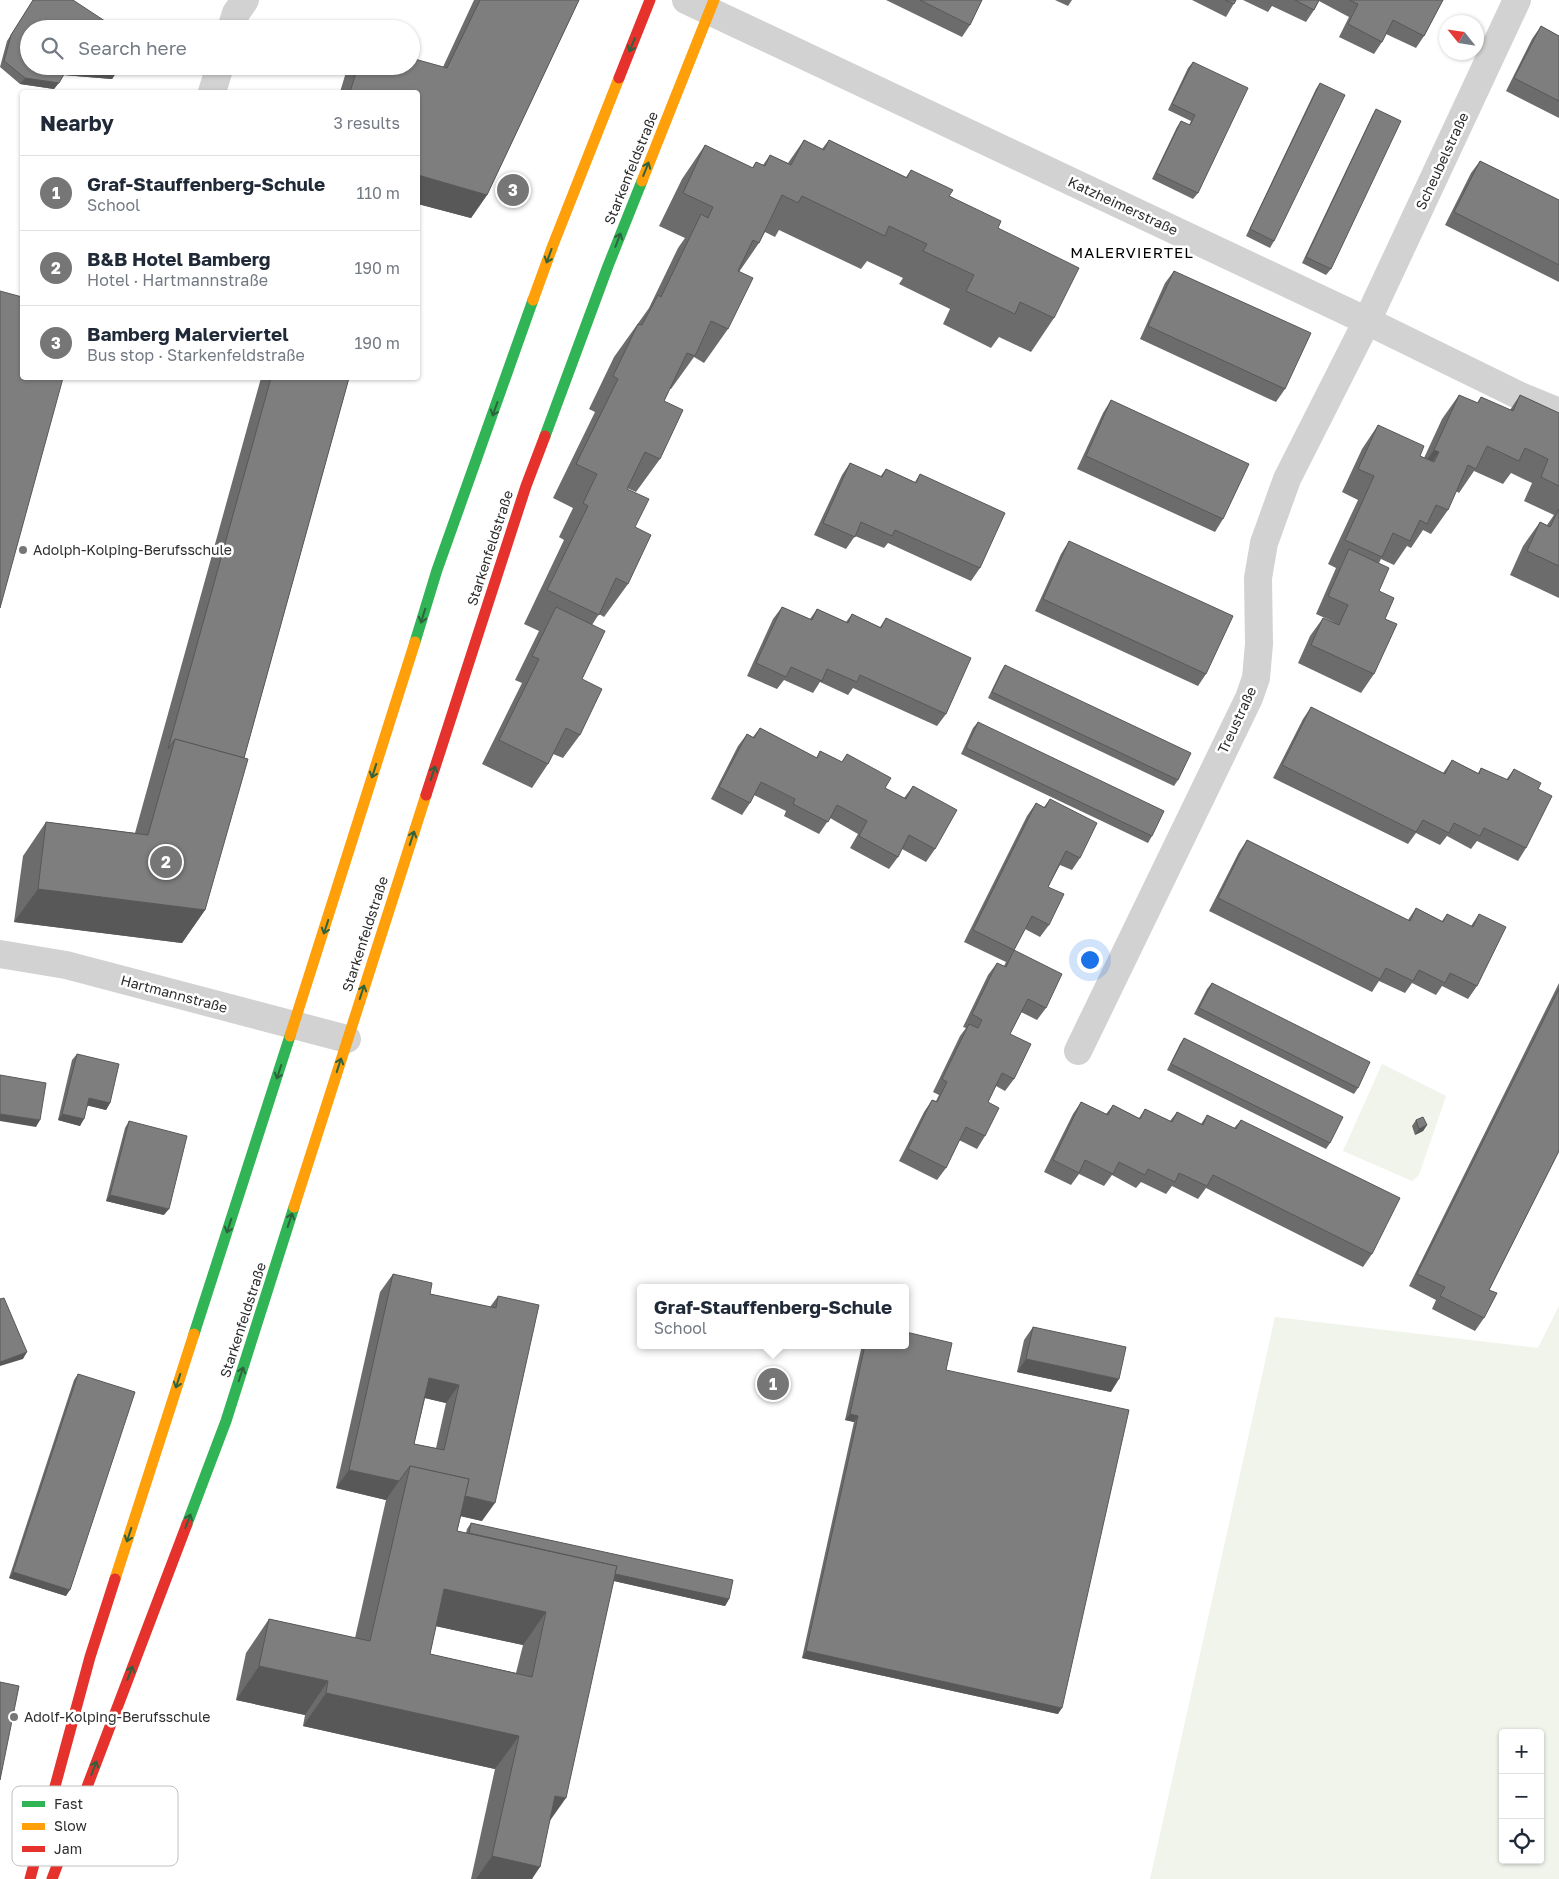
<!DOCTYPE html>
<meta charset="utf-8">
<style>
:root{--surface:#fff;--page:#f6f6f7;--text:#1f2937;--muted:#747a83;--line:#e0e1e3;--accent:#767676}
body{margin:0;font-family:"Golos Text",sans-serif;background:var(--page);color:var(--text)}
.controls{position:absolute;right:15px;bottom:15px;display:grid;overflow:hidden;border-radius:5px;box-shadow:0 1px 4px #0004}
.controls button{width:45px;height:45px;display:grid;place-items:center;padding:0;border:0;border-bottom:1px solid var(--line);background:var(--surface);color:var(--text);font:25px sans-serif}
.compass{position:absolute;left:1439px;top:15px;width:45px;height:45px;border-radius:50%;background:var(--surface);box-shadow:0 1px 4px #0004;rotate:300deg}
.you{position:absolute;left:1089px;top:959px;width:18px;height:18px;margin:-12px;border:4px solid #fff;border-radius:50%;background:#1a73e8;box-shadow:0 0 0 8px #1a73e833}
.badge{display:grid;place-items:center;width:32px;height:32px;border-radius:50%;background:var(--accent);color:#fff;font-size:16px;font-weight:700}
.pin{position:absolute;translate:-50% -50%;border:2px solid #fff;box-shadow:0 1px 5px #0006}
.popup{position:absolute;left:637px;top:1284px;width:272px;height:65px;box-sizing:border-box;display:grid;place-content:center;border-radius:5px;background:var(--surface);filter:drop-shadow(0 1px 4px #0005);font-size:16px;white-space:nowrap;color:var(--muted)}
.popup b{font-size:19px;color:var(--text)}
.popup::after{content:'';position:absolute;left:50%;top:100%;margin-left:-10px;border:10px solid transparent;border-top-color:var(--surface)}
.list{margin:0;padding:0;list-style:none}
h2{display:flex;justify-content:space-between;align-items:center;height:65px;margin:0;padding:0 20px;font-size:21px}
h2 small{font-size:16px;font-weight:400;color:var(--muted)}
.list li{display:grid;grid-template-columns:32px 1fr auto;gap:15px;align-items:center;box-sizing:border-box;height:75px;padding:0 20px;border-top:1px solid var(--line)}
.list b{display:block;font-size:19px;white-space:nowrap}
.list p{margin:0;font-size:16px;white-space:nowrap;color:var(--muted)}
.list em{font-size:16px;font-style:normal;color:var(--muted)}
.icon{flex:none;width:28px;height:28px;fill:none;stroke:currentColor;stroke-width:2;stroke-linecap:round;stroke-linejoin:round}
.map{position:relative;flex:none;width:1559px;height:1879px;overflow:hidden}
.search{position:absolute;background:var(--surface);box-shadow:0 1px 4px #0004;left:20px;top:20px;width:400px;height:55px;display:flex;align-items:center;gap:12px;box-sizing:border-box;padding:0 18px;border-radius:28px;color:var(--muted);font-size:19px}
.panel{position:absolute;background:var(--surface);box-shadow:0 1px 4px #0004;left:20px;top:90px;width:400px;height:290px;border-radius:5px}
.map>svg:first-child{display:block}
.green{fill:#f0f4eb;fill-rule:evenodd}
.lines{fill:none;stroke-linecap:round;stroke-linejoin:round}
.street{stroke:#d2d2d2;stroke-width:28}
.fast{stroke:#30b455;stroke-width:11}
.slow{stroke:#ff9f0a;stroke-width:11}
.jam{stroke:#e5322d;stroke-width:11}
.wall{fill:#6c6c6c;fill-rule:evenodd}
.shaded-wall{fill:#585858}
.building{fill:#7e7e7e;stroke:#585858;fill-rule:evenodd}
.oneway{stroke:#2e633d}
.poi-dot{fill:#767676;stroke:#fff;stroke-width:2}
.labels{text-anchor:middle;stroke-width:5;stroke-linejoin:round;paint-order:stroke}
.street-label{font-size:14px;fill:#2d2d2d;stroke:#fff}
.poi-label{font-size:14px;fill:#2d2d2d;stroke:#fff;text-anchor:start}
.neighbourhood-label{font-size:15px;letter-spacing:1px;fill:#000;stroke:#fff}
.key{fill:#fff;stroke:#c0c0c0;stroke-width:1}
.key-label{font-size:14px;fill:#2d2d2d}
</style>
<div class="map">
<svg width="1559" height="1879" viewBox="0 0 1559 1879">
<rect width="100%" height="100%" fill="#fff"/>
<g class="green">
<polygon points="1382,1064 1446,1096 1419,1175 1412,1181 1343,1151"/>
<path d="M1559,1306V1879H1150L1275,1317L1538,1348ZM1503,1733H1540V1860H1503Z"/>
</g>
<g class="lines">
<g class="street">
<polyline points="686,0 1367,321 1520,396 1559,412"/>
<polyline points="231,29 236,13 245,0"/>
<polyline points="212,92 220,66"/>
<polyline points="0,954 66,965 347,1039"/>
<polyline points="1078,1051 1249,698 1256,678 1259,644 1258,578 1264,543 1287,479 1367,321 1517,0"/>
</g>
<g class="fast">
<polyline points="545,436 608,266 642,181"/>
<polyline points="415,642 437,570 533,300"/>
<polyline points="194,1334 290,1036"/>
<polyline points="187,1524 226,1421 294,1207"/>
</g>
<g class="slow">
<polyline points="642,181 714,0"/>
<polyline points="533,300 553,245 619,78"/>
<polyline points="290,1036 415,642"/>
<polyline points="294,1207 426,795"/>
<polyline points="115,1579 194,1334"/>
</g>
<g class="jam">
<polyline points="619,78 650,0"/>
<polyline points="426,795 526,486 545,436"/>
<polyline points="30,1879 90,1657 115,1579"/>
<polyline points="52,1879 187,1524"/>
</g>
</g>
<g class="wall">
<polygon points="33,0 29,29 116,73 112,79 63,75 54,89 20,84 0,67 7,41"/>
<polygon points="474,0 579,0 487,195 471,218 418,204 418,92 340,92 347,69 348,66 443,67"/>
<polygon points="886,0 982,0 970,25 962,37"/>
<polygon points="1055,0 1072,0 1068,6"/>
<polygon points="1192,0 1236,0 1226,17"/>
<polygon points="1243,0 1443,0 1424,36 1416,48 1386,34 1382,42 1374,54 1339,37 1349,17 1319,1 1314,10 1306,22 1272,6 1268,12"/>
<polygon points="1541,26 1559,36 1559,118 1506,91 1532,39"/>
<polygon points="1193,62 1198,193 1193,199 1152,179 1177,127 1181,121 1189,125 1191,121 1168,110 1188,68"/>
<polygon points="1320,83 1274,241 1270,248 1246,236 1316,89"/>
<polygon points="1376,109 1331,269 1326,275 1302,263 1372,116"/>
<polygon points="804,140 822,149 829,140 906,177 911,170 998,228 1054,318 1031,352 999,337 991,348 943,324 950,309 899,284 903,278 867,261 861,269 779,230 775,237 765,232 759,243 739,272 728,329 704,363 694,357 671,389 670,389 664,401 660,459 636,492 627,488 635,527 628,584 604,617 599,614 592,625 582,679 580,735 563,758 553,754 548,764 532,788 482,764 522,683 515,680 539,631 524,624 564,540 559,537 573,508 553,498 595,412 589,409 614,357 649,308 678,248 685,238 659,226 682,179 705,145 752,168 756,162 763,165 770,155 788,163"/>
<polygon points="1480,161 1559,200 1559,282 1445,225 1471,173"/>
<polygon points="1174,271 1285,389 1276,402 1140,339 1165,283"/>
<polygon points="261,378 349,378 244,758 205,910 182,943 14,922 23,856 46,822 135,833"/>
<polygon points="1459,395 1477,403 1481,397 1510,410 1520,395 1559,413 1559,598 1510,575 1523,546 1540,522 1547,525 1554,515 1524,501 1532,483 1511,473 1503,484 1474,471 1459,493 1456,491 1448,510 1431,534 1423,530 1411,548 1407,546 1394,565 1381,559 1379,563 1379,591 1385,619 1374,674 1361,693 1298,663 1310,636 1323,618 1336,623 1316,614 1336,568 1328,564 1358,500 1342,492 1362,449 1378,425 1420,456 1424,458 1442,419"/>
<polygon points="1111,400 1223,519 1215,532 1077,469 1103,413"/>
<polygon points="850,463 880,477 886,469 915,482 920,474 980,568 971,581 888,543 884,548 855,536 846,549 814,535 842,475"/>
<polygon points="1069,541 1206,674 1198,686 1035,611 1061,554"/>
<polygon points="782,607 810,619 817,609 846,622 852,614 880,627 886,618 946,714 937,726 853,688 848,695 820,682 813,693 784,680 777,689 747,676 773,619"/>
<polygon points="1005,665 1178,780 1174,786 988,698 1001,671"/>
<polygon points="1311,707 1443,773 1452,760 1478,773 1481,768 1506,780 1514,769 1538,789 1526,848 1518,861 1477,841 1471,849 1447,836 1440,845 1416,833 1408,844 1273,778 1303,719"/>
<polygon points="978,722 1152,836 1148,843 961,754 973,728"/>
<polygon points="760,728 816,758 820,751 842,762 847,754 885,788 904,798 913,786 935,849 926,862 902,849 898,857 889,869 850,848 858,834 830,818 819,834 784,816 786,811 754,795 750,803 742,815 711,799 738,746 747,734 753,737"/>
<polygon points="1050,799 1080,858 1072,870 1060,865 1048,887 1049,925 1040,937 1025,929 1014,950 1046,1008 1037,1020 1021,1012 1010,1034 1014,1079 1005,1091 996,1086 988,1102 985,1136 977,1149 959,1140 946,1168 937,1180 899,1161 924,1112 932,1100 936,1101 939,1095 933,1092 960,1036 966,1028 963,1027 988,975 997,963 1004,966 1006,962 964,942 1027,816 1036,803 1044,807"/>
<polygon points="1247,840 1408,920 1416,908 1442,921 1447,914 1471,926 1479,914 1477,986 1468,999 1442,986 1436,995 1412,983 1405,993 1379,981 1372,992 1209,911 1239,852"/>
<polygon points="1212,983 1358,1088 1354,1094 1194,1014 1207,989"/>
<polygon points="1559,983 1559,1151 1489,1290 1484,1318 1475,1331 1432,1309 1436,1300 1409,1286"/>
<polygon points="1184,1038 1330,1143 1326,1149 1167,1070 1180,1044"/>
<polygon points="77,1054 110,1103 106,1110 88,1105 80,1126 58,1120 72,1060"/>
<polygon points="1081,1102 1106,1114 1113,1105 1139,1118 1145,1109 1170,1121 1177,1112 1201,1124 1207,1115 1234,1128 1241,1120 1372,1254 1363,1267 1206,1188 1198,1199 1172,1186 1166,1194 1141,1182 1136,1188 1112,1175 1104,1186 1079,1174 1071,1185 1044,1172 1073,1114"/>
<polygon points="1416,1120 1427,1125 1423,1131 1415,1135 1412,1126"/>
<polygon points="129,1121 164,1215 106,1201 125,1128"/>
<path d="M393,1274L430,1294L490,1307L498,1296L482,1521L461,1516L457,1531L466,1533L467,1529L471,1523L729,1599L725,1606L614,1581L550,1820L532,1879H471L495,1769L303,1726L305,1715L236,1700L246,1653L269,1619L355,1638L386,1500L336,1488L380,1292ZM425,1398L446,1403L436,1448L414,1444ZM436,1626L523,1645L516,1673L430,1654Z"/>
<polygon points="1033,1327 1111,1392 1017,1372 1024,1340"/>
<polygon points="862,1345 906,1345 946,1370 1058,1714 802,1658 854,1422 845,1420"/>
<polygon points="78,1374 66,1596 9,1578 74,1380"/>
</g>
<g class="shaded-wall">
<polygon points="67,69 116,73 112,79 63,75"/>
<polygon points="25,78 59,83 54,89 20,84"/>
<polygon points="418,175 487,195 471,218 418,204"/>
<polygon points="1434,450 1439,452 1422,476 1417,474"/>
<polygon points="38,889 205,910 182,943 14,922"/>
<polygon points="89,1098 110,1103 106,1110 85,1105"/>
<polygon points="0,1114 40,1120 36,1127 0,1121"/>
<polygon points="62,1114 84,1119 80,1126 58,1120"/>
<polygon points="1427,1125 1423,1131 1415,1135 1419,1129"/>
<polygon points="110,1195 169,1209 164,1215 106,1201"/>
<polygon points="27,1352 23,1359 0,1366 0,1362"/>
<polygon points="1026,1359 1119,1379 1111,1392 1017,1372"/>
<polygon points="429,1378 459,1385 446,1403 416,1396"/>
<polygon points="850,1414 858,1416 854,1422 845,1420"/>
<polygon points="349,1470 399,1481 386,1500 336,1488"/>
<polygon points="406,1483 495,1503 482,1521 401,1503"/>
<polygon points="551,1560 729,1599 725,1606 547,1566"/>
<polygon points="13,1572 70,1590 66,1596 9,1578"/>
<polygon points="444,1589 546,1612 523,1645 421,1623"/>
<polygon points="806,1651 1062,1708 1058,1714 802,1658"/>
<polygon points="259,1666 328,1681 305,1715 236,1700"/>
<polygon points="326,1693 519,1736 495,1769 303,1726"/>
<polygon points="555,1796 566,1798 542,1832"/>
<polygon points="492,1856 540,1867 532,1879 476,1879"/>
</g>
<g class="building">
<polygon points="33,0 73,0 117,29 29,29 29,66 112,66 116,73 67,69 59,83 25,78 4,61 11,35"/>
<polygon points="480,0 579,0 487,195 418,175 418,92 350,92 358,66 411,66 411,58 447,68"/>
<polygon points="920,0 982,0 970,25"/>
<polygon points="1225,0 1236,0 1234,4"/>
<polygon points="1295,0 1319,0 1314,10"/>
<polygon points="1349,0 1443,0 1424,36 1393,20 1382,42 1348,24 1358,4"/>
<polygon points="1541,26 1559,36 1559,101 1514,78"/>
<polygon points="1193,62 1248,88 1198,193 1156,173 1181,121 1190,125 1195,115 1172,104"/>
<polygon points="1320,83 1345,95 1274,241 1250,229"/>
<polygon points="1376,109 1401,121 1331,269 1306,257"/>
<polygon points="804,140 824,150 829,140 907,178 911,170 953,190 949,196 1001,221 998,228 1079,268 1054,318 1020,302 1015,314 966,291 974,275 923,251 927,244 889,226 885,236 802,196 798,203 782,195 759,243 753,240 738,271 753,278 728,329 711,321 695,356 687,353 664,401 683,410 660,459 645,452 627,489 649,499 635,527 651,535 628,584 616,578 599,615 547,590 588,506 583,503 597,474 576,464 618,379 613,376 638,324 642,325 658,295 661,297 701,214 708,218 713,207 683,193 705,145 753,168 756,162 765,166 770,155 791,165"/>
<polygon points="1480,161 1559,200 1559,265 1454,212"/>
<polygon points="1174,271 1311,333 1285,389 1148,326"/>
<polygon points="0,291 22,297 22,378 63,378 0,608"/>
<polygon points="271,378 349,378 244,758 175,739 168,749"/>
<polygon points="1459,395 1478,403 1481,397 1513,411 1520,395 1559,413 1559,486 1541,477 1548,459 1525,448 1519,461 1487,446 1476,469 1468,465 1448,510 1436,505 1427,524 1420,520 1410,541 1393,533 1382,557 1345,540 1374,476 1358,469 1378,425 1424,446 1420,456 1434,462 1439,452 1434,450"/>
<polygon points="1111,400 1249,464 1223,519 1086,456"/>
<polygon points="850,463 882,477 886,469 916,483 920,474 1005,513 980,568 895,530 892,536 861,522 855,537 823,523"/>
<polygon points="1559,509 1559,566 1527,551 1540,522 1550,527"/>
<polygon points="1069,541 1233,616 1206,674 1043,599"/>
<polygon points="1349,549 1389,568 1379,591 1394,598 1385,619 1397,624 1374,674 1311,645 1323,618 1339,625 1348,605 1328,596"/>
<polygon points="556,607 605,631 582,679 602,689 580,735 566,728 548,764 499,740 539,659 532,656"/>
<polygon points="782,607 812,620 817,609 848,623 852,614 881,628 886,618 971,658 946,714 860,675 857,682 827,669 822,681 791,667 786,677 756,663"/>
<polygon points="1005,665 1191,753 1178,780 992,692"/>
<polygon points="1311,707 1445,774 1452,760 1479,774 1481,768 1508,780 1514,769 1541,783 1538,789 1552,796 1526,848 1484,828 1480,836 1454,823 1449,833 1423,820 1416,832 1282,765"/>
<polygon points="978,722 1164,811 1152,836 966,748"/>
<polygon points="760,728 817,758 820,751 842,762 847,754 891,778 885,788 906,799 913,786 957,810 935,849 909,835 898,857 859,836 867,821 837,805 828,822 793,804 795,799 761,782 750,803 719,787 747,734 754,738"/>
<polygon points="175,739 248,759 205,910 38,889 46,822 148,835"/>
<polygon points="1050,799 1097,823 1080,858 1066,851 1048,887 1064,894 1049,925 1032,916 1014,950 973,930 1036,803 1045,808"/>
<polygon points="1247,840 1410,921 1416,908 1443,922 1447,914 1473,927 1479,914 1506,927 1477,986 1450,973 1445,983 1419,970 1413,981 1386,968 1380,979 1218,898"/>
<polygon points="1014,950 1062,974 1046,1008 1028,999 1010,1034 1031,1044 1014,1079 1002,1073 988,1102 999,1108 985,1136 966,1127 946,1168 908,1149 932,1100 937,1102 947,1082 942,1079 969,1024 978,1028 982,1020 972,1014 997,963 1006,967"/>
<polygon points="1212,983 1370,1062 1358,1088 1199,1008"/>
<polygon points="1559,989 1559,1151 1489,1290 1497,1293 1484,1318 1440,1296 1445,1287 1417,1274"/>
<polygon points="1184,1038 1343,1117 1330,1143 1171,1064"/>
<polygon points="77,1054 119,1064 110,1103 89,1098 84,1119 62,1114"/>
<polygon points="0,1075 46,1083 40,1120 0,1114"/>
<polygon points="1081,1102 1108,1115 1113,1105 1140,1119 1145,1109 1172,1122 1177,1112 1203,1125 1207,1115 1236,1129 1241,1120 1400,1198 1372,1254 1213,1175 1207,1186 1179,1173 1175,1182 1148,1169 1145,1175 1119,1162 1113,1174 1085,1160 1079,1173 1053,1160"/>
<polygon points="1423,1117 1427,1125 1419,1129 1416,1120"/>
<polygon points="129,1121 187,1136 169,1209 110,1195"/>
<path d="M393,1274L432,1283L430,1294L496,1308L498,1296L539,1305L495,1503L465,1496L469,1479L410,1466L399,1481L349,1470ZM429,1378L459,1385L444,1450L414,1444Z"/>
<polygon points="4,1298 27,1352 0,1362 0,1299"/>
<polygon points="1033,1327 1126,1347 1119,1379 1026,1359"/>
<polygon points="906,1332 952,1343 946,1370 1129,1410 1062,1708 806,1651 858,1416 850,1414 865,1345 906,1345"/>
<polygon points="78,1374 135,1392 70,1590 13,1572"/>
<path d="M410,1466L469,1479L457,1531L617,1566L566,1798L555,1796L540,1867L492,1856L519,1736L326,1693L328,1681L259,1666L269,1619L370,1641ZM444,1589L546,1612L532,1677L430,1654Z"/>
<polygon points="471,1523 733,1580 729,1599 615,1574 617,1566 469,1533"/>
<polygon points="0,1682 19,1686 0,1780"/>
</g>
<defs><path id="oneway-shaft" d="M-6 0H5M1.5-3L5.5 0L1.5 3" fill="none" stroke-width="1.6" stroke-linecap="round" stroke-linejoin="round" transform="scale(1.25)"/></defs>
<g class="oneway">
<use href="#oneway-shaft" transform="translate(632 45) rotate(112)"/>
<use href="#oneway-shaft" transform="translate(646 169) rotate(-68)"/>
<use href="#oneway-shaft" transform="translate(618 240) rotate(-69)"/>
<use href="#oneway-shaft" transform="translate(549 256) rotate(110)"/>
<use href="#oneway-shaft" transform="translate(495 409) rotate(110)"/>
<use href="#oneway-shaft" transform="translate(423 616) rotate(107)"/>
<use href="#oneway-shaft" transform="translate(374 771) rotate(108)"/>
<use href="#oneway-shaft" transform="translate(433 773) rotate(-72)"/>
<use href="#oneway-shaft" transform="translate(412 838) rotate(-72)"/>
<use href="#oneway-shaft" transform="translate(326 927) rotate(108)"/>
<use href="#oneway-shaft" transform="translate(362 992) rotate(-72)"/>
<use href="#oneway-shaft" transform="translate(339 1065) rotate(-72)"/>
<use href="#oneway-shaft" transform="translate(279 1072) rotate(108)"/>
<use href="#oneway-shaft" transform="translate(290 1220) rotate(-72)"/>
<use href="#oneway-shaft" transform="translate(229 1226) rotate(108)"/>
<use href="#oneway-shaft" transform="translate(241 1374) rotate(-72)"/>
<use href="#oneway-shaft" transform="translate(178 1381) rotate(108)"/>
<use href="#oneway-shaft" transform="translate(188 1521) rotate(-69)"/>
<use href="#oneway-shaft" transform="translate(129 1535) rotate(108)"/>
<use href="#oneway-shaft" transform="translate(130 1673) rotate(-69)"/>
<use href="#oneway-shaft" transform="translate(94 1768) rotate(-69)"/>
</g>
<g class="poi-dot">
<circle cx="23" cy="550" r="5"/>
<circle cx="14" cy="1717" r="5"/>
</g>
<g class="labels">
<g class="street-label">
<text transform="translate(1442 161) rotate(-65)" y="5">Scheubelstraße</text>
<text transform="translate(631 168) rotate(-68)" y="5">Starkenfeldstraße</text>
<text transform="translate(1123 206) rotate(25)" y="5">Katzheimerstraße</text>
<text transform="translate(490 548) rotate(-72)" y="5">Starkenfeldstraße</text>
<text transform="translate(1237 720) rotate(-65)" y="5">Treustraße</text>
<text transform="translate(365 934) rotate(-72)" y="5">Starkenfeldstraße</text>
<text transform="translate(174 994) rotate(15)" y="5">Hartmannstraße</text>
<text transform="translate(243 1320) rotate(-72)" y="5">Starkenfeldstraße</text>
</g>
<g class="poi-label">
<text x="33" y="555">Adolph-Kolping-Berufsschule</text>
<text x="24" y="1722">Adolf-Kolping-Berufsschule</text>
</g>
<g class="neighbourhood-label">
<text x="1132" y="258">MALERVIERTEL</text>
</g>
</g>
<rect x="12" y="1786" width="166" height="80" rx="8" class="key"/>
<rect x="22" y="1801" width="23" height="6" fill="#30b455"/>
<rect x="22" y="1823" width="23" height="7" fill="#ff9f0a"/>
<rect x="22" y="1846" width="23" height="6" fill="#e5322d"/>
<g class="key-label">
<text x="54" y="1809">Fast</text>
<text x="54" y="1831">Slow</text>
<text x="54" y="1854">Jam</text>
</g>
</svg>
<div class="controls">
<button>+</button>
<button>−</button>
<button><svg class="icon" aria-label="locate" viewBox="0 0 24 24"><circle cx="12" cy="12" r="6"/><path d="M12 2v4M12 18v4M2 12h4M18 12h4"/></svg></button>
</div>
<svg class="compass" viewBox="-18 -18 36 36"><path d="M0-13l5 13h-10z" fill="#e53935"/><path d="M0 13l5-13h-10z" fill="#747a83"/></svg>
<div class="you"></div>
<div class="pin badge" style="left:773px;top:1384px">1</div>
<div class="popup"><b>Graf-Stauffenberg-Schule</b>School</div>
<div class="pin badge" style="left:166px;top:862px">2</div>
<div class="pin badge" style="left:513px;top:190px">3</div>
<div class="search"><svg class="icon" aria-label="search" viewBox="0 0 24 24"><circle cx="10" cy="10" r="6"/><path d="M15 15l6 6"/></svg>Search here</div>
<section class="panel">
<h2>Nearby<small>3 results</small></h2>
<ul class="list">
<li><span class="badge">1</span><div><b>Graf-Stauffenberg-Schule</b><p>School</p></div><em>110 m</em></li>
<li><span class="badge">2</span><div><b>B&amp;B Hotel Bamberg</b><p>Hotel · Hartmannstraße</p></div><em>190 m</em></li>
<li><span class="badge">3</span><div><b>Bamberg Malerviertel</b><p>Bus stop · Starkenfeldstraße</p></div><em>190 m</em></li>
</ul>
</section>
</div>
